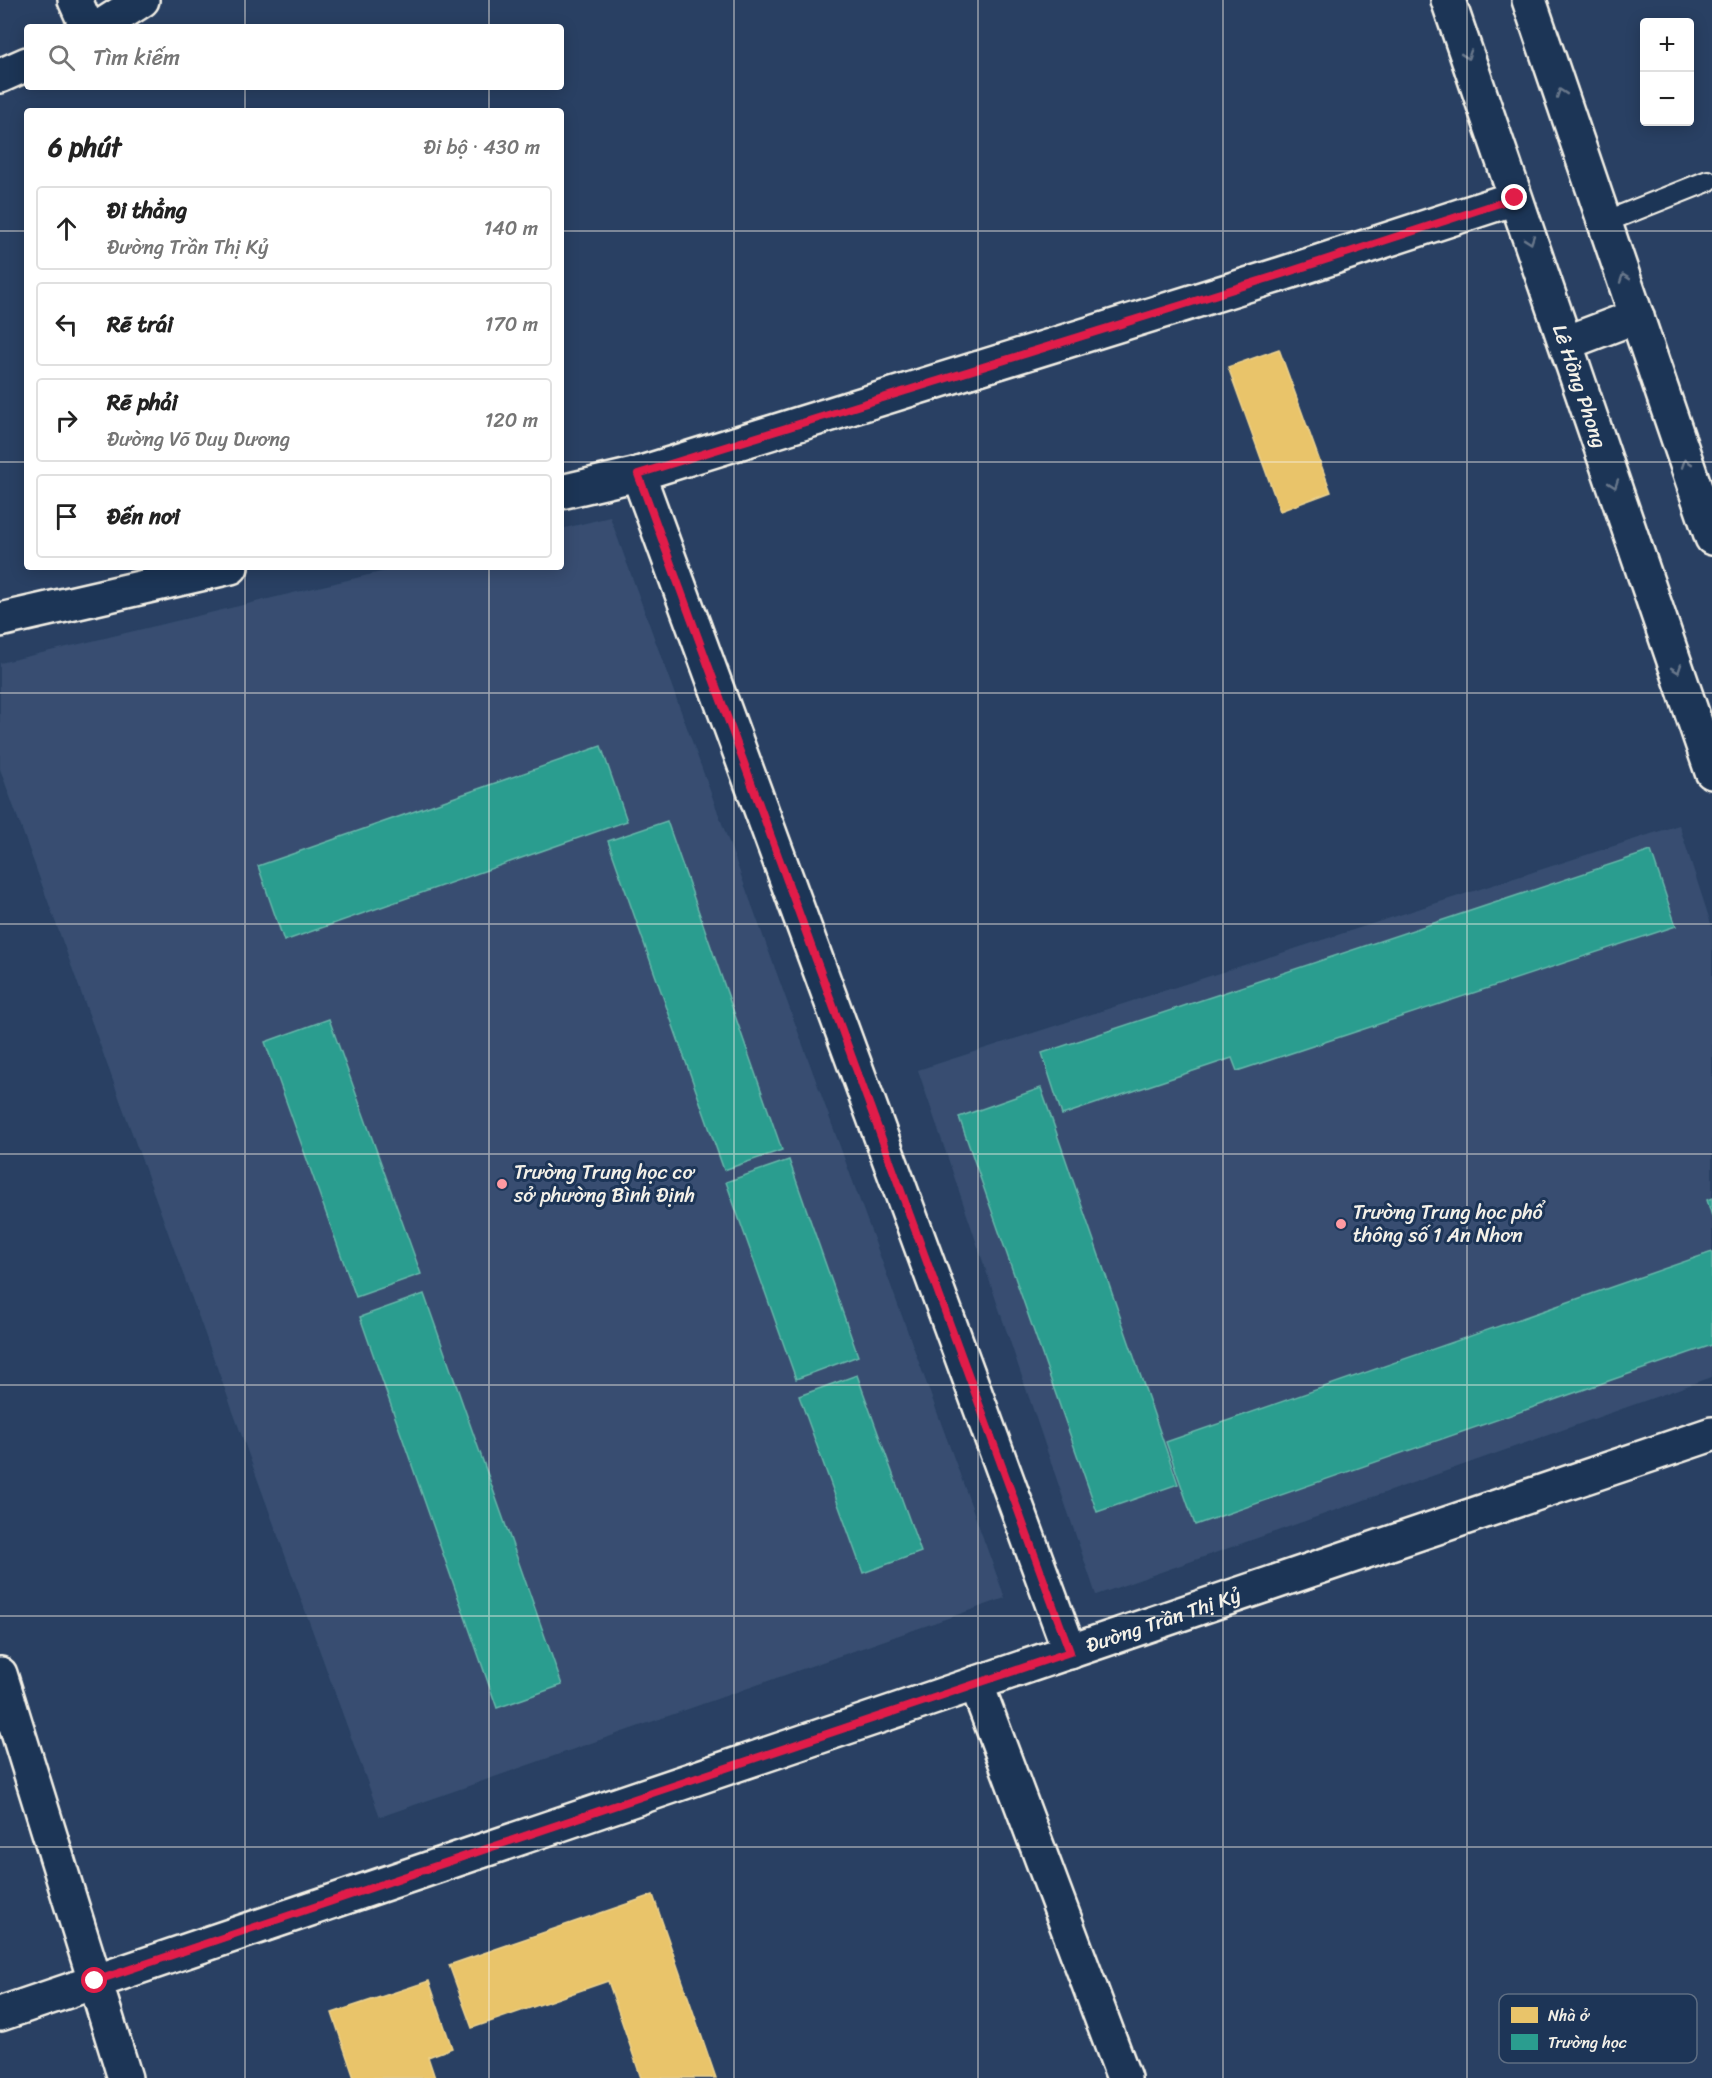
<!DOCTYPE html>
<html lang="vi">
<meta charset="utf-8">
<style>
:root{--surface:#fff;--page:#f6f6f6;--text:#222;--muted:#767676;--line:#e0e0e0}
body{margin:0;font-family:Sriracha,sans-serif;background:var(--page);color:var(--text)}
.controls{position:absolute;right:18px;top:18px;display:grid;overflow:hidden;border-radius:6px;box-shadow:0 3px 15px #0003}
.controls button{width:54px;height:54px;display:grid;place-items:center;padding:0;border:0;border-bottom:2px solid var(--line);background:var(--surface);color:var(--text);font:30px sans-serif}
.stop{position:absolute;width:18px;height:18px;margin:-14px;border:4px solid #e11d48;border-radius:50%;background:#fff}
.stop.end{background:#e11d48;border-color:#fff;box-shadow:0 2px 6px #0008}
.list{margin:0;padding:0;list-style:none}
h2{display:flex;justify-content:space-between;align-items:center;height:78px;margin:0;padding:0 24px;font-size:26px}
h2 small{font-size:20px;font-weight:400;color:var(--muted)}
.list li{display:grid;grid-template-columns:39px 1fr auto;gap:18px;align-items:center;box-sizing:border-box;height:84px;margin:0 12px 12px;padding:0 12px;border:2px solid var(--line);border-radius:6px}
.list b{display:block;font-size:22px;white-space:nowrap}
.list p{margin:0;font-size:20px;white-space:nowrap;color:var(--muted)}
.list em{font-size:20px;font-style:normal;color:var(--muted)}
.icon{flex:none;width:33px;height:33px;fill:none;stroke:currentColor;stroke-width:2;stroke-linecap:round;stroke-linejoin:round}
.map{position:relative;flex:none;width:1712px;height:2078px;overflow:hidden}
.search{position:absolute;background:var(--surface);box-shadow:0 3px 15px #0003;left:24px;top:24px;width:540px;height:66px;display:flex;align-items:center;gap:15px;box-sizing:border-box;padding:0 21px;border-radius:6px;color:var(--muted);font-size:22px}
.panel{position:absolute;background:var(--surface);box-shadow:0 3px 15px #0003;left:24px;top:108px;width:540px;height:462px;border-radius:6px}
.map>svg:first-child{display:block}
.built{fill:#374e71}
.homes{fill:#e9c46a;stroke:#ecd290;stroke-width:1.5}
.schools{fill:#2a9d8f;stroke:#67b6aa;stroke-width:1.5}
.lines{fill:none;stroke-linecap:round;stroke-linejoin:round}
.service-casing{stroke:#f4f1e8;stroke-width:24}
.minor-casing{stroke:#f4f1e8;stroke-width:38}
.secondary-casing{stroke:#f4f1e8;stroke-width:38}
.service{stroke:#1d3557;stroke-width:20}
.minor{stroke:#1d3557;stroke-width:33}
.secondary{stroke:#1d3557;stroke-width:33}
.oneway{stroke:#68778a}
.route{stroke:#e11d48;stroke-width:8}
.grid{fill:none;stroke:#f4f1e8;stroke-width:1.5;stroke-opacity:0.55}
.poi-dot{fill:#ff9aa2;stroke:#1d3557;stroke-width:2}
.labels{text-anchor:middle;stroke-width:6;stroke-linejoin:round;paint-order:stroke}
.street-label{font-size:20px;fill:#f4f1e8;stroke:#1d3557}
.poi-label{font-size:20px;fill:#f4f1e8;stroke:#1d3557;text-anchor:start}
.key{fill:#1d3557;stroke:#5e6d82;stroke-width:1.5}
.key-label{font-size:16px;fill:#f4f1e8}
</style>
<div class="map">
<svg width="1712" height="2078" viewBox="0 0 1712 2078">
<rect width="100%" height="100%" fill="#294063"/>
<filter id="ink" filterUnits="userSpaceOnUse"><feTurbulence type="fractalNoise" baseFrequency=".0167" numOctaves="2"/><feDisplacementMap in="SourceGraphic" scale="12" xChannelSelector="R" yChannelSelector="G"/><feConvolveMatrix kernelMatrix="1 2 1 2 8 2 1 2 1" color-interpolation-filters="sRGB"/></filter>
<g filter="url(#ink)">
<g class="built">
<polygon points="610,517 1005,1598 380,1817 0,769 0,663 402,567 561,567 561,529"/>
<polygon points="1679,825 1712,927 1712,1377 1096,1595 918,1070"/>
</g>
<g class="homes">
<polygon points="1279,349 1331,492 1280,511 1228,367"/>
<polygon points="653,1895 716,2078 641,2078 608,1981 472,2028 449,1965"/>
<polygon points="429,1981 452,2048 428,2057 435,2078 354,2078 332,2013"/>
</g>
<g class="schools">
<polygon points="601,746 627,821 284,941 258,866"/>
<polygon points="667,821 782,1150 724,1170 608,841"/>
<polygon points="1651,851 1676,926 1237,1071 1232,1058 1062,1115 1042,1053"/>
<polygon points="329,1019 421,1274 356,1297 265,1042"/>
<polygon points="1041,1088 1178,1484 1097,1512 959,1117"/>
<polygon points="789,1160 858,1356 796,1379 726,1182"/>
<polygon points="1712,1198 1712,1216 1707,1200"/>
<polygon points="1712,1252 1712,1345 1195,1525 1166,1442"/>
<polygon points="424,1294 562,1685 497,1708 360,1317"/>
<polygon points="857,1375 921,1552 863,1573 799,1396"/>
</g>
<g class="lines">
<g class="service-casing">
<polyline id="service" points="1605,222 1708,181"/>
</g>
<g class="minor-casing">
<g id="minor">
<polyline points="75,0 87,27"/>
<polyline points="100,27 142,0"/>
<polyline points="0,76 27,64"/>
<polyline points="638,474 1070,1652"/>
<polyline points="561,492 638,474 1282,274 1515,198"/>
<polyline points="0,620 231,567"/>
<polyline points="0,1674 125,2078"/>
<polyline points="976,1683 1124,2078"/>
<path id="s1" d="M0,2014L1712,1434"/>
</g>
</g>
<g class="secondary-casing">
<g id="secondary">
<path id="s2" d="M1448,0L1712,772"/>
<polyline points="1529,0 1712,538"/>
<polyline points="1566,343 1637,316"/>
</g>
</g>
<use href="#service" class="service"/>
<use href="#minor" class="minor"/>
<use href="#secondary" class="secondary"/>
</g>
<defs><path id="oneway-chevron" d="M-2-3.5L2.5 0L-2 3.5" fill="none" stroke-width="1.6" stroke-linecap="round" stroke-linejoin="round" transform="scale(1.5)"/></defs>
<g class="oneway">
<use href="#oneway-chevron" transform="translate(1467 55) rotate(71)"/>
<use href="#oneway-chevron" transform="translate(1561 93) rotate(-109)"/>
<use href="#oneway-chevron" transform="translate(1530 240) rotate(71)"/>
<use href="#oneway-chevron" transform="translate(1624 278) rotate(-109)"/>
<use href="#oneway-chevron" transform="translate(1686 463) rotate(-109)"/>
<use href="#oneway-chevron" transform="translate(1614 484) rotate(71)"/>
<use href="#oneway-chevron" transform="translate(1677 669) rotate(71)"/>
</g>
</g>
<g class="lines" filter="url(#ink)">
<polyline class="route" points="95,1981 1070,1652 638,474 1282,274 1515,198"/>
</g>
<path class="grid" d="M245,0V27M489,0V27M734,0V2078M978,0V2078M1223,0V2078M1467,0V2078M245,87V111M489,87V111M0,231H27M561,231H1712M0,462H27M561,462H1712M245,567V2078M489,567V2078M0,693H1712M0,924H1712M0,1154H1712M0,1385H1712M0,1616H1712M0,1847H1712"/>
<g class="poi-dot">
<circle cx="502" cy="1184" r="6"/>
<circle cx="1341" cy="1224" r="6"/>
</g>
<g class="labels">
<g class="street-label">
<text dy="7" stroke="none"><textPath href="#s2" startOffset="408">Lê Hồng Phong</textPath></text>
<text dy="7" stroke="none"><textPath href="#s1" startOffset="1228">Đường Trần Thị Kỷ</textPath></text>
</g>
<g class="poi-label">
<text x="514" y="1179">Trường Trung học cơ<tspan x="514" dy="23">sở phường Bình Định</tspan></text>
<text x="1353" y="1219">Trường Trung học phổ<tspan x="1353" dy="23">thông số 1 An Nhơn</tspan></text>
</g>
</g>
<rect x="1499" y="1994" width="198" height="69" rx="9" class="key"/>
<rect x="1511" y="2007" width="27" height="16" fill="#e9c46a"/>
<rect x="1511" y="2034" width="27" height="16" fill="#2a9d8f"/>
<g class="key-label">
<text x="1548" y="2021">Nhà ở</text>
<text x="1548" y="2048">Trường học</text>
</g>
</svg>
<div class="controls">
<button>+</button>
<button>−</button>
</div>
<div class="stop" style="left:95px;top:1981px"></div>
<div class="stop end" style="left:1515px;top:198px"></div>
<div class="search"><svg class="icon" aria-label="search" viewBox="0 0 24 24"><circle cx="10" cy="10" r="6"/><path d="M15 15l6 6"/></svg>Tìm kiếm</div>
<section class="panel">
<h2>6 phút<small>Đi bộ · 430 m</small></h2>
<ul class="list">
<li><svg class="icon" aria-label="ahead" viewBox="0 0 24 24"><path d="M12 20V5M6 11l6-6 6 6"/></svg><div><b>Đi thẳng</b><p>Đường Trần Thị Kỷ</p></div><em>140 m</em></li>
<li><svg class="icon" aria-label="left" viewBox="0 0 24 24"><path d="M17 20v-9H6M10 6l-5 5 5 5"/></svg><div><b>Rẽ trái</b></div><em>170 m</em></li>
<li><svg class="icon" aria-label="right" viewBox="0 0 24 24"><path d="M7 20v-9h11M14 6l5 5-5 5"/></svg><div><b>Rẽ phải</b><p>Đường Võ Duy Dương</p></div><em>120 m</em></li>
<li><svg class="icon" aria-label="arrive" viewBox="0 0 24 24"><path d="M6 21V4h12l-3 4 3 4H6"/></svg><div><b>Đến nơi</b></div></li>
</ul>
</section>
</div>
